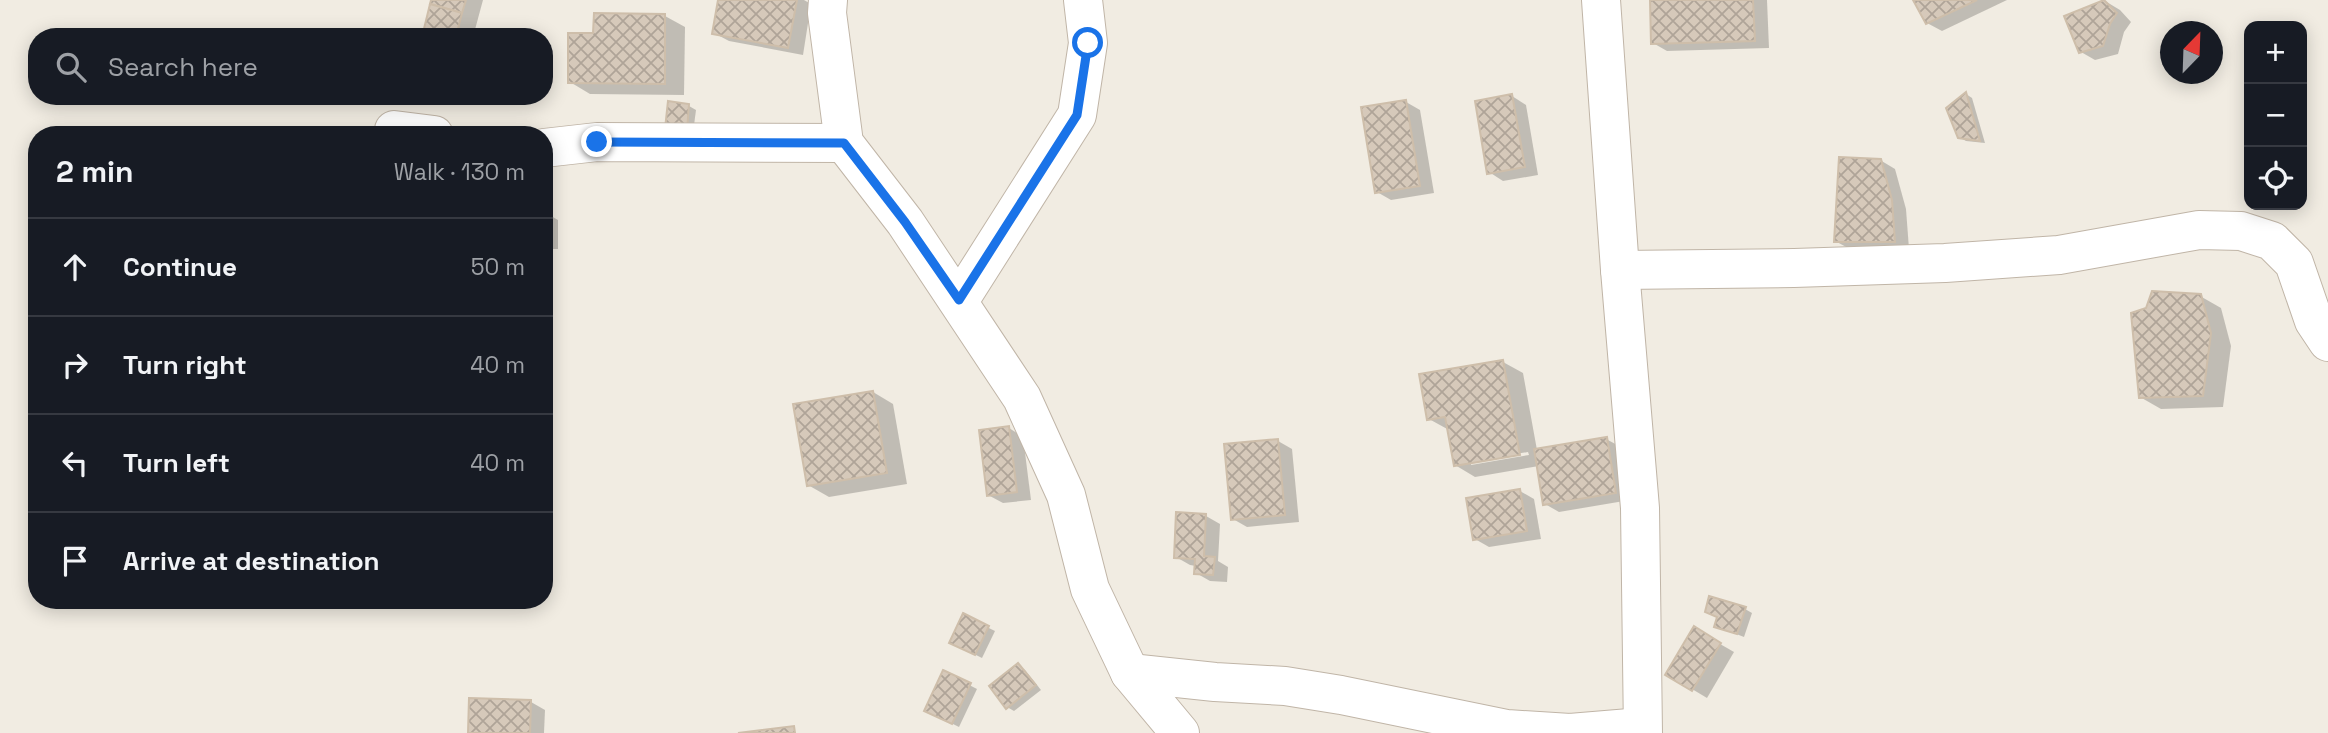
<!DOCTYPE html>
<meta charset="utf-8">
<style>
:root{--surface:#171b24;--page:#242831;--text:#f1f3f6;--muted:#9ea1a6;--line:#363941}
body{margin:0;font-family:"Space Grotesk",sans-serif;background:var(--page);color:var(--text)}
.controls{position:absolute;right:21px;top:21px;display:grid;overflow:hidden;border-radius:14px;box-shadow:0 4px 18px #0003}
.controls button{width:63px;height:63px;display:grid;place-items:center;padding:0;border:0;border-bottom:2px solid var(--line);background:var(--surface);color:var(--text);font:35px sans-serif}
.compass{position:absolute;left:2160px;top:21px;width:63px;height:63px;border-radius:50%;background:var(--surface);box-shadow:0 4px 18px #0003;rotate:23deg}
.stop{position:absolute;width:21px;height:21px;margin:-16px;border:5px solid #1a73e8;border-radius:50%;background:#fff}
.stop.end{background:#1a73e8;border-color:#fff;box-shadow:0 2px 7px #0008}
.list{margin:0;padding:0;list-style:none}
h2{display:flex;justify-content:space-between;align-items:center;height:91px;margin:0;padding:0 28px;font-size:30px}
h2 small{font-size:23px;font-weight:400;color:var(--muted)}
.list li{display:grid;grid-template-columns:46px 1fr auto;gap:21px;align-items:center;box-sizing:border-box;height:98px;padding:0 28px;border-top:2px solid var(--line)}
.list b{display:block;font-size:26px;white-space:nowrap}
.list em{font-size:23px;font-style:normal;color:var(--muted)}
.icon{flex:none;width:38px;height:38px;fill:none;stroke:currentColor;stroke-width:2;stroke-linecap:round;stroke-linejoin:round}
.map{position:relative;flex:none;width:2328px;height:733px;overflow:hidden}
.search{position:absolute;background:var(--surface);box-shadow:0 4px 18px #0003;left:28px;top:28px;width:525px;height:77px;display:flex;align-items:center;gap:18px;box-sizing:border-box;padding:0 24px;border-radius:28px;color:var(--muted);font-size:26px}
.panel{position:absolute;background:var(--surface);box-shadow:0 4px 18px #0003;left:28px;top:126px;width:525px;height:483px;border-radius:28px}
.map>svg:first-child{display:block}
.shadow{fill:#0003;fill-rule:evenodd}
.building{fill:url(#building-cross-hatch);stroke:#cebeaa;stroke-width:2}
.lines{fill:none;stroke-linecap:round;stroke-linejoin:round}
.minor-casing{stroke:#c0b5a7;stroke-width:40}
.minor{stroke:#fff;stroke-width:38}
.route{stroke:#1a73e8;stroke-width:9}
</style>
<div class="map">
<svg width="2328" height="733" viewBox="0 0 2328 733">
<defs>
<pattern id="building-cross-hatch" width="8" height="8" patternUnits="userSpaceOnUse" patternTransform="scale(1.75)"><rect width="8" height="8" fill="#d6c9ba"/><path d="M0 0l8 8M0 8l8-8" fill="none" stroke="#afa498"/></pattern>
</defs>
<rect width="100%" height="100%" fill="#f1ece2"/>
<g class="shadow">
<polygon points="434,0 483,0 473,37 424,37"/>
<polygon points="720,0 804,0 811,4 803,55 729,41 714,33"/>
<polygon points="1652,0 1767,0 1769,48 1667,51 1653,43"/>
<polygon points="1915,0 2007,0 1942,31 1927,23"/>
<polygon points="2105,1 2120,10 2131,22 2124,32 2118,54 2095,60 2081,52"/>
<polygon points="665,16 685,27 684,95 590,94 570,82"/>
<polygon points="1966,94 1972,98 1985,143 1966,141 1959,137"/>
<polygon points="1512,96 1526,105 1538,175 1503,181 1489,172"/>
<polygon points="1406,102 1420,110 1434,193 1391,200 1377,192"/>
<polygon points="689,106 696,110 693,133 674,132"/>
<polygon points="1880,160 1895,169 1906,209 1909,249 1850,249 1835,241"/>
<polygon points="544,216 551,216 558,220 558,249 544,249"/>
<polygon points="2200,296 2221,308 2231,346 2223,407 2161,409 2140,397"/>
<path d="M1503,362L1523,373L1537,450L1606,439L1621,447L1630,500L1559,512L1545,504L1539,466L1475,477L1455,465L1449,430L1429,419ZM1528,452L1529,455L1471,465V461Z"/>
<polygon points="873,392 893,404 907,484 829,497 808,485"/>
<polygon points="1009,428 1023,437 1031,500 1003,503 988,495"/>
<polygon points="1278,441 1292,449 1299,522 1247,527 1233,519"/>
<polygon points="1520,491 1534,499 1541,539 1489,547 1475,539"/>
<polygon points="1206,516 1220,524 1218,561 1228,567 1227,582 1210,581 1196,573 1196,566 1190,565 1176,557"/>
<polygon points="1745,609 1752,613 1744,637 1716,626"/>
<polygon points="964,616 995,631 982,658 958,646"/>
<polygon points="1694,629 1734,652 1707,698 1667,674"/>
<polygon points="1019,666 1025,670 1041,690 1014,711 1007,707"/>
<polygon points="944,672 977,689 959,727 933,714"/>
<polygon points="531,702 545,710 544,733 470,733"/>
</g>
<g class="building">
<polygon points="431,0 466,0 462,13 430,4"/>
<polygon points="718,0 797,0 788,48 712,34"/>
<polygon points="1650,0 1753,0 1755,41 1651,44"/>
<polygon points="1913,0 1977,0 1926,24"/>
<polygon points="2104,0 2117,13 2110,24 2103,46 2079,53 2064,16"/>
<polygon points="430,4 462,13 456,37 422,37"/>
<polygon points="594,13 665,14 665,84 568,83 568,33 593,33"/>
<polygon points="1966,92 1980,141 1958,138 1946,108"/>
<polygon points="1512,94 1525,167 1487,174 1475,101"/>
<polygon points="1406,100 1420,186 1375,193 1361,107"/>
<polygon points="668,101 689,104 687,131 665,129"/>
<polygon points="1839,157 1881,159 1892,200 1895,242 1834,242"/>
<rect x="544" y="215" width="7" height="31"/>
<polygon points="2152,291 2201,294 2211,333 2203,396 2139,398 2131,313 2146,308"/>
<polygon points="1503,360 1520,455 1454,466 1445,417 1427,420 1419,374"/>
<polygon points="873,391 887,473 807,486 793,404"/>
<polygon points="1009,426 1017,492 987,496 979,430"/>
<polygon points="1607,437 1616,493 1543,505 1534,449"/>
<polygon points="1278,439 1285,515 1231,520 1224,444"/>
<polygon points="1520,489 1527,531 1473,540 1466,498"/>
<polygon points="1176,512 1206,514 1204,556 1215,557 1213,575 1194,574 1195,559 1174,558"/>
<polygon points="1709,596 1746,607 1737,634 1714,627 1717,617 1705,612"/>
<polygon points="963,613 989,626 975,655 949,643"/>
<polygon points="1694,626 1721,643 1692,691 1665,675"/>
<polygon points="1018,663 1036,685 1006,709 989,686"/>
<polygon points="943,670 971,683 952,724 924,711"/>
<polygon points="469,698 531,700 530,733 468,733"/>
<polygon points="794,726 795,733 738,733"/>
</g>
<g class="lines">
<g class="minor-casing">
<g id="minor">
<polyline points="828,0 827,13 844,143 905,222 1022,398 1066,495 1090,589 1130,673 1180,733"/>
<polyline points="1601,0 1620,270 1640,508 1643,733"/>
<polyline points="394,130 434,135"/>
<polyline points="544,148 597,142 844,143"/>
<polyline points="1620,270 1794,268 1945,263 2059,255 2199,230 2241,231 2272,241 2294,263 2314,321 2328,342"/>
<polyline points="959,301 1077,115 1088,43 1083,0"/>
<polyline points="1130,673 1215,682 1285,686 1341,695 1507,729 1570,733 1642,727"/>
</g>
</g>
<use href="#minor" class="minor"/>
</g>
<g class="lines">
<polyline class="route" points="597,142 844,143 905,222 959,300 1077,115 1088,43"/>
</g>
</svg>
<div class="controls">
<button>+</button>
<button>−</button>
<button><svg class="icon" aria-label="locate" viewBox="0 0 24 24"><circle cx="12" cy="12" r="6"/><path d="M12 2v4M12 18v4M2 12h4M18 12h4"/></svg></button>
</div>
<svg class="compass" viewBox="-18 -18 36 36"><path d="M0-13l5 13h-10z" fill="#e53935"/><path d="M0 13l5-13h-10z" fill="#9ea1a6"/></svg>
<div class="stop" style="left:1088px;top:43px"></div>
<div class="stop end" style="left:597px;top:142px"></div>
<div class="search"><svg class="icon" aria-label="search" viewBox="0 0 24 24"><circle cx="10" cy="10" r="6"/><path d="M15 15l6 6"/></svg>Search here</div>
<section class="panel">
<h2>2 min<small>Walk · 130 m</small></h2>
<ul class="list">
<li><svg class="icon" aria-label="ahead" viewBox="0 0 24 24"><path d="M12 20V5M6 11l6-6 6 6"/></svg><div><b>Continue</b></div><em>50 m</em></li>
<li><svg class="icon" aria-label="right" viewBox="0 0 24 24"><path d="M7 20v-9h11M14 6l5 5-5 5"/></svg><div><b>Turn right</b></div><em>40 m</em></li>
<li><svg class="icon" aria-label="left" viewBox="0 0 24 24"><path d="M17 20v-9H6M10 6l-5 5 5 5"/></svg><div><b>Turn left</b></div><em>40 m</em></li>
<li><svg class="icon" aria-label="arrive" viewBox="0 0 24 24"><path d="M6 21V4h12l-3 4 3 4H6"/></svg><div><b>Arrive at destination</b></div></li>
</ul>
</section>
</div>
